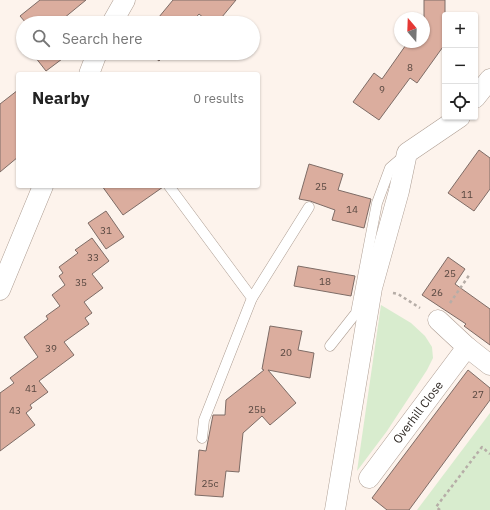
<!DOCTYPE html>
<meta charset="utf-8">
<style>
:root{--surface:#fff;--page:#f2f2f2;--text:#222;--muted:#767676;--line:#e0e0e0}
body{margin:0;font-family:"IBM Plex Sans",sans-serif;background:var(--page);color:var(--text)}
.controls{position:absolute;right:12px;top:12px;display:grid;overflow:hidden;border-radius:4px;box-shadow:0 1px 3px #0004}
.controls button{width:36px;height:36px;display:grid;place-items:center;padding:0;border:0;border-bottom:1px solid var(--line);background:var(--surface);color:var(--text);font:20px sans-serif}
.compass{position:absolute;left:394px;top:12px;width:36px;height:36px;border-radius:50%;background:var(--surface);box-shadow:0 1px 3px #0004;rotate:341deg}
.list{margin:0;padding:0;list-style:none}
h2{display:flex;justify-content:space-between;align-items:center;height:52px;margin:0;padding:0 16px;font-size:17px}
h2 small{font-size:13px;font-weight:400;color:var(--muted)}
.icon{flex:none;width:22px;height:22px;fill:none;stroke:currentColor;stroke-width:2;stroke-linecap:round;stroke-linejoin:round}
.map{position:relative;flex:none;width:490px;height:510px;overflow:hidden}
.search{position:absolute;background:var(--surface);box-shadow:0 1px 3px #0004;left:16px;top:16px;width:244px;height:44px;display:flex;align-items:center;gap:10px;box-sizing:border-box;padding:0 14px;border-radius:22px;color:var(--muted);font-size:15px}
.panel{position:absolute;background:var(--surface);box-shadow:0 1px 3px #0004;left:16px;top:72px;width:244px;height:116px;border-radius:4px}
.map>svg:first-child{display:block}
.green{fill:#d8ecce}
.building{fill:#dbad9e;stroke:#7e6c66}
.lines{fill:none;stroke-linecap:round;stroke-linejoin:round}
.service-casing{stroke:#ae9e93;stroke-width:11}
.minor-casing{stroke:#ae9e93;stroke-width:21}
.path{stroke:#b6ada7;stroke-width:2.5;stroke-dasharray:3 3;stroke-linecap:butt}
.service{stroke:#fff;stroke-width:10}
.minor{stroke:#fff;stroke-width:20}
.labels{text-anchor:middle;stroke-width:3;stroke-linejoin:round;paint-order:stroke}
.number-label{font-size:10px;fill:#584841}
.street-label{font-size:12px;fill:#2d2722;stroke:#fdf3ec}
</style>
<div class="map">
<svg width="490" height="510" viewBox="0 0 490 510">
<rect width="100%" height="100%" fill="#fdf3ec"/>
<g class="green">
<polygon points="381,305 411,323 425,336 432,347 433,358 427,370 387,431 357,471"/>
<polygon points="490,413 490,510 417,510"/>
</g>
<g class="building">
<polygon points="40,0 86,0 58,23 26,23 20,16"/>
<polygon points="173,0 236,0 217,23 210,23 199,14 191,23 154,23"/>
<polygon points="424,0 445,0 445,44 417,83 410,78 379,120 353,102 374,73 382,79 408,42 424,42"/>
<polygon points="32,53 70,53 46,71"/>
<polygon points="149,53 166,53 159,61"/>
<polygon points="18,90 18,157 0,172 0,104"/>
<polygon points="479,150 490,158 490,189 474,211 448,193"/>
<polygon points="309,164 343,174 338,190 371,199 364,228 332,220 335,210 310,201 299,199"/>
<polygon points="102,186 163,186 163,187 123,215"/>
<polygon points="106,211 124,237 106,249 88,223"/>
<polygon points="92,238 109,261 92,274 103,288 84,302 92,313 85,318 89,324 64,342 74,355 39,381 48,392 30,405 32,408 26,413 35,425 0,451 0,393 14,383 10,378 38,357 24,337 48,319 46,316 60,306 52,295 65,285 59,276 63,273 59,267 78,253 75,250"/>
<polygon points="448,257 465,269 455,284 490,309 490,345 464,326 466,324 422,295"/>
<polygon points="298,266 355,276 351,296 294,286"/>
<polygon points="270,326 302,331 298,350 314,353 310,378 268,370 296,403 270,425 262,416 243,433 239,472 226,471 223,497 195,495 199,450 206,451 213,415 225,415 226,400 264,370 262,369"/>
<polygon points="468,370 490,388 490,400 409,510 387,510 372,498"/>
</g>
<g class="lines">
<g class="service-casing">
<g id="service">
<polyline points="169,186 252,298 204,420 202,438"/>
<polyline points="252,298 309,207"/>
<polyline points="330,346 356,313 377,203 390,168 404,156"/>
</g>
</g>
<g class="minor-casing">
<g id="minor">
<polyline points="112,23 125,0"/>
<polyline points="89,74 97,53"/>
<polyline points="475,98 490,79"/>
<polyline points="0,290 43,186"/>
<polyline points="438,320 467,347"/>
<path id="s1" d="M369,478L467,347L490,365"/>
<polyline points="335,510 372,288 399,191 407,153 460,117"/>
</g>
</g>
<g class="path">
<polyline points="393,293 398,294 420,308"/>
<polyline points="450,303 470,274"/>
<polyline points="440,510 436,507 482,447 490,454"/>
</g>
<use href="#service" class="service"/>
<use href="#minor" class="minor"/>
</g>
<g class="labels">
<g class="number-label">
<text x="410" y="71">8</text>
<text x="382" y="93">9</text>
<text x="321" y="190">25</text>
<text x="467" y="198">11</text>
<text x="352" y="213">14</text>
<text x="106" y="234">31</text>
<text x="93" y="261">33</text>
<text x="450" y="277">25</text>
<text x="325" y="285">18</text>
<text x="81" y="286">35</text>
<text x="437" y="296">26</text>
<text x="51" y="352">39</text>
<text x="286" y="356">20</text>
<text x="31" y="392">41</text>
<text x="478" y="398">27</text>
<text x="257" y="413">25b</text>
<text x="15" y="414">43</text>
<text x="210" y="487">25c</text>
</g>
<g class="street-label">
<text dy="4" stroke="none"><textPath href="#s1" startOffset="82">Overhill Close</textPath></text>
</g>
</g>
</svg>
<div class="controls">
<button>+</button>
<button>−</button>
<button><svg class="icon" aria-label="locate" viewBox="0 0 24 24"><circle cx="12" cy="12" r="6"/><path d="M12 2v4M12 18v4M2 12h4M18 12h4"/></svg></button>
</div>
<svg class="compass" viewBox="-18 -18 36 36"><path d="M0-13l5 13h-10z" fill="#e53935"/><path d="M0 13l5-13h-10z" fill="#767676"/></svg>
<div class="search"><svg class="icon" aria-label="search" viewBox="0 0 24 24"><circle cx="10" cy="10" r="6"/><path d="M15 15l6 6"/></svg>Search here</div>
<section class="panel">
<h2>Nearby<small>0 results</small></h2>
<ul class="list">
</ul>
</section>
</div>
